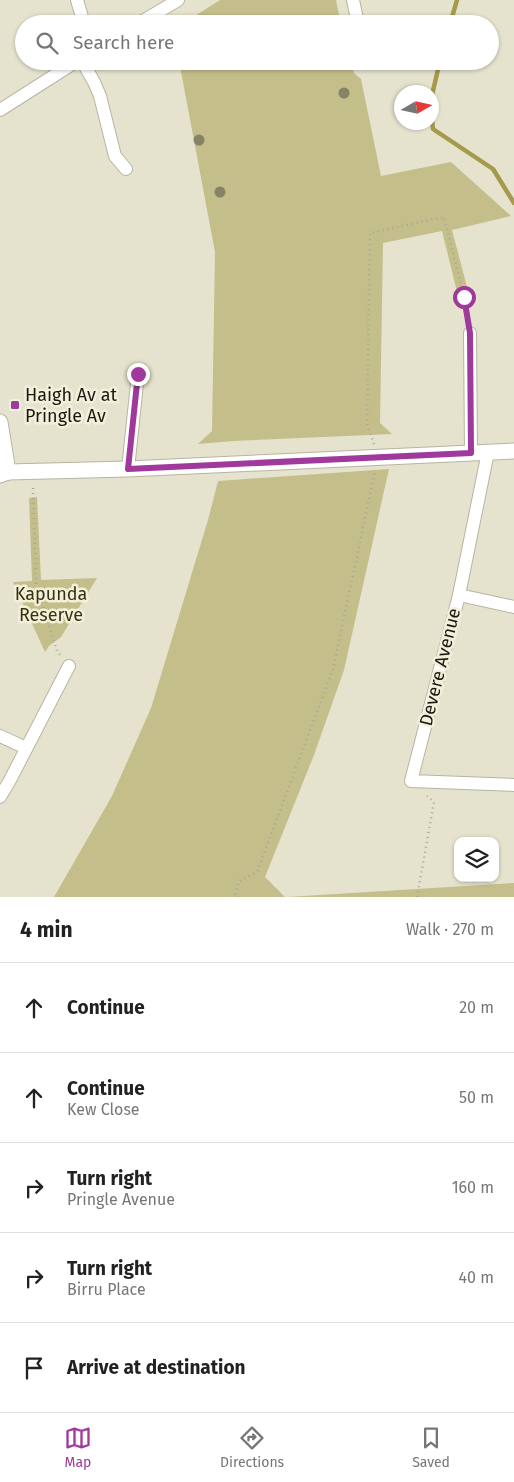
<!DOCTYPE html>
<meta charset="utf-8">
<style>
:root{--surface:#fff;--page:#f6f6f6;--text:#222;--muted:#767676;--line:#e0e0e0;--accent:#a0399c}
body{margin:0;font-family:"Fira Sans",sans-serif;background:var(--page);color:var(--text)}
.controls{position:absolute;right:15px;bottom:15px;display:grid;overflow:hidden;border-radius:10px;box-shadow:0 1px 4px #0004}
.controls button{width:45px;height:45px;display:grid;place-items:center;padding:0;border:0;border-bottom:1px solid var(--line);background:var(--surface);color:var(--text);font:25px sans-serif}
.compass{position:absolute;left:394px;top:85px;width:45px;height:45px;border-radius:50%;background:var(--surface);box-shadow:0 1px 4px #0004;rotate:81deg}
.stop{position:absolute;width:15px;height:15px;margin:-11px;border:4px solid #a0399c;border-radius:50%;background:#fff}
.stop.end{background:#a0399c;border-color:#fff;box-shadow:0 1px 5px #0008}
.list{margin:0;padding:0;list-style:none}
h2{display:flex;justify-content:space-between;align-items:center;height:65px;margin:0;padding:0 20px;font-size:21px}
h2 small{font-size:16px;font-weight:400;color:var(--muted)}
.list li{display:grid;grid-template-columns:32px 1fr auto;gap:15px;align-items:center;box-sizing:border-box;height:90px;padding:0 20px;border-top:1px solid var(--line)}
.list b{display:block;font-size:19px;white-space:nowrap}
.list p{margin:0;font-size:16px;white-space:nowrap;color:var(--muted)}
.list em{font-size:16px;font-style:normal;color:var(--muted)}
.icon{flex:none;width:28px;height:28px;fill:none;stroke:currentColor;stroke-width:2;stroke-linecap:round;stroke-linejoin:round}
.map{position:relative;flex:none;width:514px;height:897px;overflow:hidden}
.search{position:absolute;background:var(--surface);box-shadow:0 1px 4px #0004;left:15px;right:15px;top:15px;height:55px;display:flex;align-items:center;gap:12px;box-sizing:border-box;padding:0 18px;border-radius:28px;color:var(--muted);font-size:19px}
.sheet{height:515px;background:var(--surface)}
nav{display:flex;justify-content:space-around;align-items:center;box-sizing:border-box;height:70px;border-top:1px solid var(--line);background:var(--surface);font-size:14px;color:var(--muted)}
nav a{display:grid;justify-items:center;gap:2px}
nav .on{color:var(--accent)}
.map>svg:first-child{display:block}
.green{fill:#c4be8b}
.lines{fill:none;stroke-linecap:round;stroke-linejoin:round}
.stream{stroke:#a49a4a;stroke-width:4.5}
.minor-casing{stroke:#b7b5a1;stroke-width:14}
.tertiary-casing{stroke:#b7b5a1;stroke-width:17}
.path{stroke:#a8a695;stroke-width:2.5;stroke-dasharray:1 4;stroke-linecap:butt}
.minor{stroke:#fff;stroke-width:12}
.tertiary{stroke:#fff;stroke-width:15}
.tree{fill:#858265}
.route{stroke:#a0399c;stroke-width:6}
.poi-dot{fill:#a0399c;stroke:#f2f0db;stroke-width:2}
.labels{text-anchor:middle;stroke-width:5;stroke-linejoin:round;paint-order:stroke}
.poi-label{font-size:18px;fill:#1a1911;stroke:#f2f0db;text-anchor:start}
.park-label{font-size:18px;fill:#37330f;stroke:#f2f0db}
.street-label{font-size:18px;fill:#1a1911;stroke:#f2f0db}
</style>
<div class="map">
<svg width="514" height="897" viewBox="0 0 514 897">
<rect width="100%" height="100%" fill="#e5e3ce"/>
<g class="green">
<polygon points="220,0 336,0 341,24 182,24"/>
<polygon points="179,61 348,61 355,74 361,79 381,176 451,162 511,216 452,230 470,298 459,300 442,231 383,243 380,423 392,434 233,441 198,444 212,431 215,252"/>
<polygon points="389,469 344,670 314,755 265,877 285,897 54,897 112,796 151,708 208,520 218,481"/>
<polygon points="37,497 41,580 97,578 61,637 49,646 45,652 13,582 32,581 29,498"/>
<polygon points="514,883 514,897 287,897"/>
</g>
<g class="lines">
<g class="stream">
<polyline points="450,24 457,0"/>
<polyline points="432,95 440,61"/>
<polyline points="432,120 433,129 493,169 514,203"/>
</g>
<g class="minor-casing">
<g id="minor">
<polyline points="77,0 84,24"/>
<polyline points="353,0 358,24"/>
<polyline points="138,24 178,0"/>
<polyline points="82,61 94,82 100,96 115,156 126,169"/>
<polyline points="0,110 77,61"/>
<polyline points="470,333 471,453"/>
<polyline points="488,452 459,595 411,781 514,785"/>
<polyline points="128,469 138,374"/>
<polyline points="459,595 514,607"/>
<polyline points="0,736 26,748"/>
<polyline points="0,797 9,782 69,666"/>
</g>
</g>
<g class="tertiary-casing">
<g id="tertiary">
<polyline points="0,422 8,472"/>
<polyline points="0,475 8,472 128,469 514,451"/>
</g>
</g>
<g class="path">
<polyline points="374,444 367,424 370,233 444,217 464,297 467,320"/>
<polyline points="33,488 36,584 57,651 62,657"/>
<polyline points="239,897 235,895 239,881 257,872 333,669 375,471"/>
<polyline points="417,897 434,802 427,796"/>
</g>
<use href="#minor" class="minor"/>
<use href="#tertiary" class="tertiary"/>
</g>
<g class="tree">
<circle cx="344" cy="93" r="5.5"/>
<circle cx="199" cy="140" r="5.5"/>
<circle cx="220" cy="192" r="5.5"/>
</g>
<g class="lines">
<polyline class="route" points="138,374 128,469 471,453 470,333 464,297"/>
</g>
<rect class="poi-dot" x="10" y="400" width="10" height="10" rx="2.5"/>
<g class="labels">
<g class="poi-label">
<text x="25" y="401">Haigh Av at<tspan x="25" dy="21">Pringle Av</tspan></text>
</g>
<g class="park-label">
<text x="51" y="600">Kapunda<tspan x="51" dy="21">Reserve</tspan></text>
</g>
<g class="street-label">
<text transform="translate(440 667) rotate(-76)" y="6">Devere Avenue</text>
</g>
</g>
</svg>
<div class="controls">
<button><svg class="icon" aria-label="layers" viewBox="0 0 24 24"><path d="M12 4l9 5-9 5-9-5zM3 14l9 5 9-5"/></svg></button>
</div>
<svg class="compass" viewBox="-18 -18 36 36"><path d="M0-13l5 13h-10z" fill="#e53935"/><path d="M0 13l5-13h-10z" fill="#767676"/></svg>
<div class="stop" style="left:464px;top:297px"></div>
<div class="stop end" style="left:138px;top:374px"></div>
<div class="search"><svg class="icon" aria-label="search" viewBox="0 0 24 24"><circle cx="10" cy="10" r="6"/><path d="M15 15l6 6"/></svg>Search here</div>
</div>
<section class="sheet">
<h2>4 min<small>Walk · 270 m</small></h2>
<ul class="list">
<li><svg class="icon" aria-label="ahead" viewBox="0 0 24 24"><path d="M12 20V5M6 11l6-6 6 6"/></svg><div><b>Continue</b></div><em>20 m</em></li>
<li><svg class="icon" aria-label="ahead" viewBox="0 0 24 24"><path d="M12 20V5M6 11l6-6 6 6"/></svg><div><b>Continue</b><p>Kew Close</p></div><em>50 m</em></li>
<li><svg class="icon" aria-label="right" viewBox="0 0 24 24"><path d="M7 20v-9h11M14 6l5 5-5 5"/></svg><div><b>Turn right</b><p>Pringle Avenue</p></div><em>160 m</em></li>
<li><svg class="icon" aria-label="right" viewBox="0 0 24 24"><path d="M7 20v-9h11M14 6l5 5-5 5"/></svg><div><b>Turn right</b><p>Birru Place</p></div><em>40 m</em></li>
<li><svg class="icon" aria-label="arrive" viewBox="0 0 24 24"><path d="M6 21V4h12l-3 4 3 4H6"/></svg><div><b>Arrive at destination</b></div></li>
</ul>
</section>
<nav>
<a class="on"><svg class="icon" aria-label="map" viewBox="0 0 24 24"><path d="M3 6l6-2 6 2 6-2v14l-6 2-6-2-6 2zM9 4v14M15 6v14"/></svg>Map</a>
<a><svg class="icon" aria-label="directions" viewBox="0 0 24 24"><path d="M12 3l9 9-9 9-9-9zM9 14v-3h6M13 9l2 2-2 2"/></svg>Directions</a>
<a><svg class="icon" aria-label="saved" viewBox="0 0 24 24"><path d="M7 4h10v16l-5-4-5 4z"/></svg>Saved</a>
</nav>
